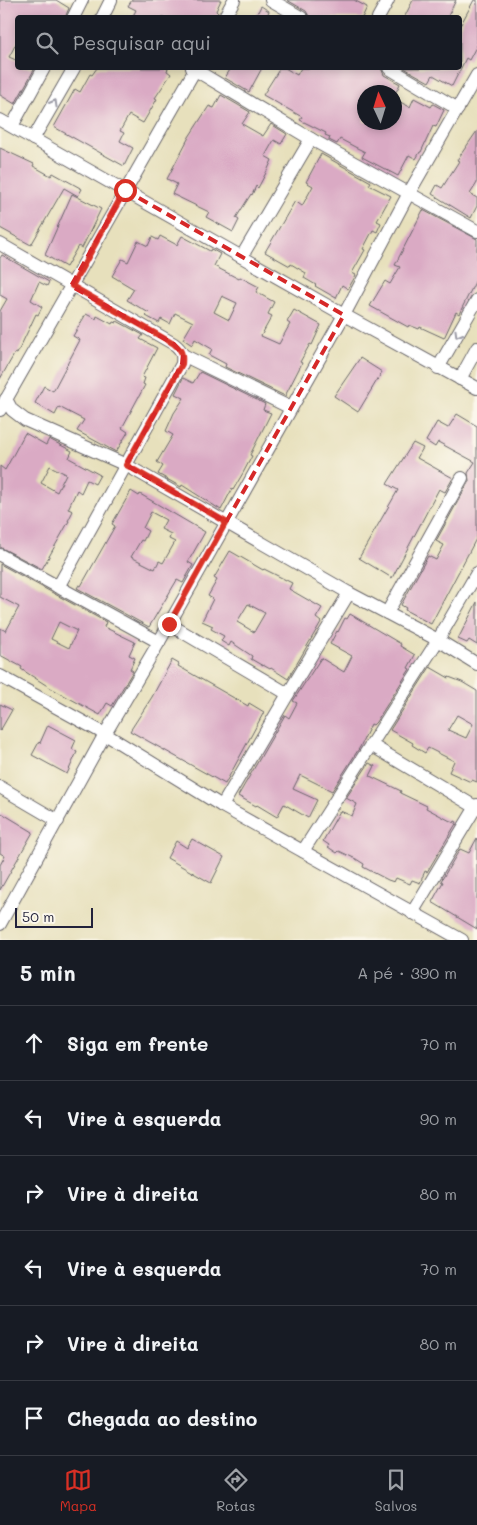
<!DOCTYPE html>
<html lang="pt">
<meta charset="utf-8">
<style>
:root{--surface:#171b24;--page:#20242c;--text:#f1f3f6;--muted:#9ea1a6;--line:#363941;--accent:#d93025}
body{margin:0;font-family:Mali,sans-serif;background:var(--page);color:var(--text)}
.compass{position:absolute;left:357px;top:85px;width:45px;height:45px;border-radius:50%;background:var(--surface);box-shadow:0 2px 8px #0003;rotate:356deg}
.scale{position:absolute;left:15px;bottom:12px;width:78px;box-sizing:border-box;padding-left:5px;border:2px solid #22223b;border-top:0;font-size:14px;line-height:18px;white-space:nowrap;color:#22223b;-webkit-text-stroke:4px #fbf7ec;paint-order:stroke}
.stop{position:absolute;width:15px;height:15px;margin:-11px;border:4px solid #d93025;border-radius:50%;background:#fff}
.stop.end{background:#d93025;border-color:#fff;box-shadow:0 1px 5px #0008}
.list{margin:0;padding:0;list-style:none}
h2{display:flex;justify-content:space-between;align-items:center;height:65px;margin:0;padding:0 20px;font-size:21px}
h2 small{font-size:16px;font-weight:400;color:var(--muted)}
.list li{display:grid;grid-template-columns:32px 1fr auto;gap:15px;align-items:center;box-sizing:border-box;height:75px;padding:0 20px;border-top:1px solid var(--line)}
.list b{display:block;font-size:19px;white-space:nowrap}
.list em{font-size:16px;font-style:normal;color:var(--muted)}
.icon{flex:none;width:28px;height:28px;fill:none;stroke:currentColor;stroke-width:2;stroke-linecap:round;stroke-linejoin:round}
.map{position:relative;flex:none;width:477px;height:940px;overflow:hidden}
.search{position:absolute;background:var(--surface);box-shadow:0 2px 8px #0003;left:15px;right:15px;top:15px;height:55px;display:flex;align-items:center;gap:12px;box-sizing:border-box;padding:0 18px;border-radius:5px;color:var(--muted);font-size:19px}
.sheet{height:515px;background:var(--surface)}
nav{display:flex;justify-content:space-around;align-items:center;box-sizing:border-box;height:70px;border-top:1px solid var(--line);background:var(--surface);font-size:14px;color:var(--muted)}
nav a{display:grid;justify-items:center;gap:2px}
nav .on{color:var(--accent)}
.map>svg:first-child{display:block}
.building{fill:#daaac4;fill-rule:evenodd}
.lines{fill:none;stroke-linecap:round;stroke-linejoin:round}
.minor-casing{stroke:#676468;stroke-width:14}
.minor{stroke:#fff;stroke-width:12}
.oneway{stroke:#9c9ca7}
.route{stroke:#d93025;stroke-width:6}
.marked{fill:none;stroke:#d62828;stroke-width:4;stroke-dasharray:10 6;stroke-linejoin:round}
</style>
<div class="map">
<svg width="477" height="940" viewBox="0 0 477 940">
<rect width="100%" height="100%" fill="#fbf7ec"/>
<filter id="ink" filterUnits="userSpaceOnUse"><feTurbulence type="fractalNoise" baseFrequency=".02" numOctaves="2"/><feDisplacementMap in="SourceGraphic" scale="10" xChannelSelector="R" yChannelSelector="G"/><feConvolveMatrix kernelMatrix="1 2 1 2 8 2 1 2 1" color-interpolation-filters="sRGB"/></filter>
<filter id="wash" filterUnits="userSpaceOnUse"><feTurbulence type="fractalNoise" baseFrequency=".0096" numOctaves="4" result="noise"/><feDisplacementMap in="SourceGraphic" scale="20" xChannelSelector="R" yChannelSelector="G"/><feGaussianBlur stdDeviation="1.12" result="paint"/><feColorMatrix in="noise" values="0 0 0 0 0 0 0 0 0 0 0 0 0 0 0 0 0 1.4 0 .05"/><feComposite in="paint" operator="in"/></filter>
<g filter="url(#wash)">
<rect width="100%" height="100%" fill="#e7e0bc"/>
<g id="blocks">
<g class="building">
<polygon points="0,0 56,0 69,8 65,18 18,18 18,40 9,57 18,61 18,68 35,68 15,104 0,95"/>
<polygon points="132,0 221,0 216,11 218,13 216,18 132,18 136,10 128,6"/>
<polygon points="287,0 354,0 367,7 362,18 310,18 306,11"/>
<polygon points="413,0 456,0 447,18 404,18"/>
<polygon points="474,0 477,0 477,45 469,60 466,58 452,86 433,75 429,82 404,68 460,68 460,26"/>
<polygon points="261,6 269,11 266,18 255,18"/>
<polygon points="97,68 168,68 167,71 171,74 155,98 157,99 143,123 129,115 120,131 124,133 120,141 133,148 124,166 54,127 75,89 80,92 90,74 92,75"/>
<polygon points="231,68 262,68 249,92 225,78"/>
<polygon points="280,68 285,68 297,75 301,68 381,68 384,75 400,84 396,92 364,92 364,122 394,122 394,99 410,107 414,98 431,107 433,104 444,110 436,127 433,126 421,152 420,152 416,159 409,155 398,176 362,157 365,152 355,147 340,139 337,144 329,140 330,137 325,135 326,133 300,120 302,117 263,95"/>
<polygon points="221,95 250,112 242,124 263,136 271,124 287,134 281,144 274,140 265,156 272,160 268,169 258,188 256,186 252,195 251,194 236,218 239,220 233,232 206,217 209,212 172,194 177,184 167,179 189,137 209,106 214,108"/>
<polygon points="477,131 477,183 470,194 477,198 477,206 471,218 432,194 437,185 442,188 459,161 457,160"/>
<polygon points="0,148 34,164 33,166 51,176 53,173 82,189 78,196 64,188 31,245 0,228"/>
<polygon points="321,154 371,182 369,185 391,196 377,221 381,223 377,232 373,230 363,249 365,250 352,273 356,275 348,289 342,285 336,298 315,286 316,285 304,278 306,273 291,264 290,266 265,252 295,201 302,206 313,186 306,182"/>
<polygon points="72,194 101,209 82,248 78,246 66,267 45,255"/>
<polygon points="423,210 477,239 477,278 459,314 456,312 444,338 420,327 419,329 409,325 408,327 370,306 385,281 390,284 400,267 395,265"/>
<path d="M160,236L177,245L182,236L210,251L211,249L220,254L214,266L239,279L240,277L259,287L256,292L274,302L268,314L272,316L261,336L279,344L290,324L287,322L294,310L321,325L312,345L310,344L300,362L302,363L285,396L225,367L226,364L209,355L212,349L195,339L192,345L183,339L193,322L175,313L170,324L161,319L159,323L146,316L149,313L127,300L134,289L112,276L122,259L128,262L138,241L148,246L152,237L158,240ZM222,296L237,303L229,320L214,312Z"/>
<polygon points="2,255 49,282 47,286 39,282 31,300 42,307 38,315 36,314 17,354 15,353 0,379 0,311 7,299 0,295 0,258"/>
<polygon points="86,314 96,319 97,316 112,324 113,322 116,323 117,321 143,335 140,339 157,348 142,377 145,378 143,384 145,385 122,428 128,432 116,452 77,431 84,420 59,407 55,415 35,403 44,386 53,391 80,340 73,336"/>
<polygon points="360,358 382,372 358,412 334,396"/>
<polygon points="200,372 265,404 263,410 271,413 250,455 252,456 243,473 233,490 232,489 221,510 182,485 181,487 158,474 163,466 157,462 173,435 166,431 174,413 184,398 175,394 183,378 193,383"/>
<polygon points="457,414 477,426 477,537 431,624 405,610 406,608 401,605 428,556 436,560 444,545 436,541 469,481 468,473 475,462 438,442 435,447 426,441 437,422 448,428"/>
<path d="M25,433L46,445L49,439L72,451L69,458L100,475L95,484L87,480L81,493L77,490L68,509L73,511L68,521H69L42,569L0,547V466L5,470ZM50,466L66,474L57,492L41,483Z"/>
<polygon points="413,443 423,448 417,458 453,478 445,492 439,489 392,578 359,558 398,490 387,484"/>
<path d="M131,491L139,496L140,494L205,532L188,562L193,565L183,583L177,580L149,627L77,588L79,585L81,586L115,526L112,524ZM151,512L166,520L161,529L171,534L169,539L175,542L163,563L159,561L155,569L131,557L141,540L143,541L148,531L143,528Z"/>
<path d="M230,551L263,570L264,569L292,583L289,589L322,608L316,618L321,622L288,679L271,668L270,669L263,665V666L251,659L252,656L231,642L229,646L221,641L224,636L211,629L213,626L202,621L213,599L208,596L217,580L214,578ZM248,604L265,613L254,632L237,622Z"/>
<path d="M0,564L106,622L104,627L135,642L129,655L135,658L130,669L133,671L112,706L107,703L100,715L49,687L21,669L22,667L0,655V628L6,631L19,607L0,597ZM59,622L77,631L69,648L51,639Z"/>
<polygon points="477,602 477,645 469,640 467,643 458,639"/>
<polygon points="350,614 401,644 400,646 415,655 408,668 410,669 376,722 373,725 371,724 360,747 332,791 300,775 293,789 317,800 308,818 284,804 277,817 257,805 256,806 238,796 285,715 289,718 297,703 293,701 321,658 344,672 352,656 330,644 337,631 338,632 345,618 347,619"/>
<polygon points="172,660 179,664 178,666 248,706 249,703 264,712 225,784 130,731 152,697"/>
<path d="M430,667L449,678V677L462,682L477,691V782L472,780L471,782L449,772L454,761L428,748L425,753L412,745L413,743L390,730ZM457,715L473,724L466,738L448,730Z"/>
<polygon points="0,704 12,710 0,731"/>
<polygon points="48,725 76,740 72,749 77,752 67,774 32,755 39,742 40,743"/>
<polygon points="369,763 375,766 370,776 401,791 400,793 427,806 426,808 454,823 455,821 457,822 427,872 425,871 420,883 412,880 410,884 396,878 394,882 388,880 363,867 364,864 356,859 339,851 337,853 328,847 329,845 323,841 340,811 352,816 357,804 346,798"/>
<polygon points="0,812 33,832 0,890 0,865 5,856 0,853"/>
<polygon points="477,838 477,929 432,902 443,882 441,881 460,849 469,853"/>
<polygon points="192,839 224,857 211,883 167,858 176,841 187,848"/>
</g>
</g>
</g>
<g filter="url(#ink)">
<use href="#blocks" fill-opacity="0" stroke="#676468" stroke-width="1"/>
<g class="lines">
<g class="minor-casing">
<g id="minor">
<polyline points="271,0 302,18"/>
<polyline points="73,18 82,0"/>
<polyline points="102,18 111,0"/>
<polyline points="224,18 234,0"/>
<polyline points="378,18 388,0"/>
<polyline points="192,68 311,139 477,231"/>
<polyline points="389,68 458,109"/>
<polyline points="0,120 344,315 477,388"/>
<polyline points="12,126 44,68"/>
<polyline points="33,139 74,68"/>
<path d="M0,244L174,344C182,350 183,354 182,364L58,587"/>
<polyline points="242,256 311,139"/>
<polyline points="183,355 291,408"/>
<polyline points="438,368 477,300"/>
<polyline points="460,379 477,348"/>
<polyline points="6,399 12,410 25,420 126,465 349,593 438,640 477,664"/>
<polyline points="0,410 196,68"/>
<polyline points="0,555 159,642"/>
<polyline points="387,613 462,478"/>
<polyline points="169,624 288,694 349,593"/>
<polyline points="0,676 105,734 222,806 462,940"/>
<polyline points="371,745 477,808"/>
<polyline points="0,787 58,821"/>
<polyline points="222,806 288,694"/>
<polyline points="303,851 438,640 477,573"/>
<polyline points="412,913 477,805"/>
<polyline points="0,924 105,734 159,642 344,315 409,193 477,75"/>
</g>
</g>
<use href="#minor" class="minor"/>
</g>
<defs><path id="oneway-chevron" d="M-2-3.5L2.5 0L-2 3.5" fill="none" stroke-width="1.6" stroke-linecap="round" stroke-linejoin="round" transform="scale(1.25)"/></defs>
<g class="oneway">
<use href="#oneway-chevron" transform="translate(54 103) rotate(-60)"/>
<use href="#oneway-chevron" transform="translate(458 334) rotate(120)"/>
</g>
</g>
<g class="lines" filter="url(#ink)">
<path class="route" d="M125,190L72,286L174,344C182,350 183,354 182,364L126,465L226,522L169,624"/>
</g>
<path class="marked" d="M125,190L344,315L226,522L126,465L182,364L183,355L174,344L71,286Z"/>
</svg>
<svg class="compass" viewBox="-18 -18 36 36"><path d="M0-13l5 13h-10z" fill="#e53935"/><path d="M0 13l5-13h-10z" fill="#9ea1a6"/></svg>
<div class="scale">50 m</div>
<div class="stop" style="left:125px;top:190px"></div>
<div class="stop end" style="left:169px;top:624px"></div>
<div class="search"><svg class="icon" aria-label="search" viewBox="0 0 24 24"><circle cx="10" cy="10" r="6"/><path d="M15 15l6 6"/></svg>Pesquisar aqui</div>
</div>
<section class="sheet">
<h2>5 min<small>A pé · 390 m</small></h2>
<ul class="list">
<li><svg class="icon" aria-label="ahead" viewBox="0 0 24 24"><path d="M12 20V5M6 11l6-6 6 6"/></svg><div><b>Siga em frente</b></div><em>70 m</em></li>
<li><svg class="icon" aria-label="left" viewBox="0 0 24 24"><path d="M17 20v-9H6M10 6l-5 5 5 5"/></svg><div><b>Vire à esquerda</b></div><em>90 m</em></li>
<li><svg class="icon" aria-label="right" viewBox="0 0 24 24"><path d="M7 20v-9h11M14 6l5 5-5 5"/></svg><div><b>Vire à direita</b></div><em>80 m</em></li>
<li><svg class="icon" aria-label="left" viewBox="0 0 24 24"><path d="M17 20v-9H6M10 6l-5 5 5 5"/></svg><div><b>Vire à esquerda</b></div><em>70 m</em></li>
<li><svg class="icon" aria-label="right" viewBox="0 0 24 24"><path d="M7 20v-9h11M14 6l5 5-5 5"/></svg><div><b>Vire à direita</b></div><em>80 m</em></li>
<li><svg class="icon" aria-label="arrive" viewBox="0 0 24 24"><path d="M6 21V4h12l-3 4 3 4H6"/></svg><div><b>Chegada ao destino</b></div></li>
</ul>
</section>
<nav>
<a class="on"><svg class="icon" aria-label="map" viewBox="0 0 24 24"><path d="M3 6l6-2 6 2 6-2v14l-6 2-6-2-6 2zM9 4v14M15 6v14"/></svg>Mapa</a>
<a><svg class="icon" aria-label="directions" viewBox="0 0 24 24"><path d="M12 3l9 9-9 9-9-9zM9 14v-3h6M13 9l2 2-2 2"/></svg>Rotas</a>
<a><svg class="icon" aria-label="saved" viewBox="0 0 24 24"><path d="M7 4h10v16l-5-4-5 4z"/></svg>Salvos</a>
</nav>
